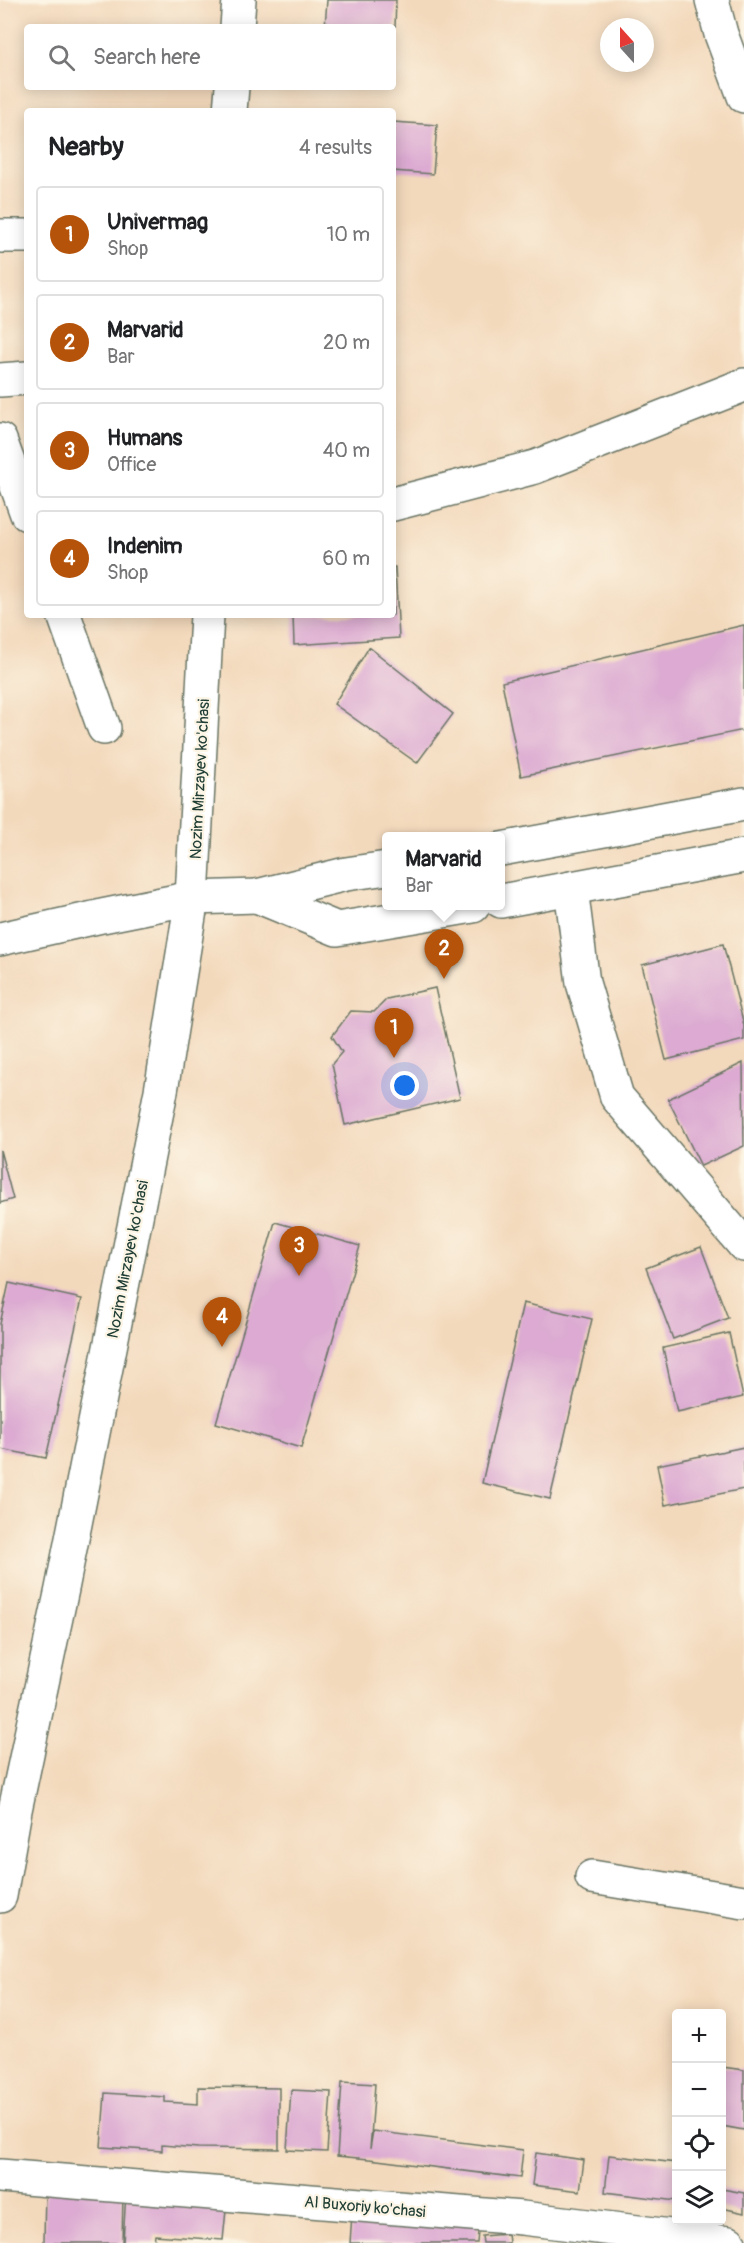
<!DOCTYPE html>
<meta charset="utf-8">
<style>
:root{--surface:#fff;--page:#f6f6f6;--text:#202124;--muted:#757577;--line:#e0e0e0;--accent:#b45309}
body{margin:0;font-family:Pangolin,sans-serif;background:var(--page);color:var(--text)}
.controls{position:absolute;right:18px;bottom:18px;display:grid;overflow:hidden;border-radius:6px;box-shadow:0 3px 15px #0003}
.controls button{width:54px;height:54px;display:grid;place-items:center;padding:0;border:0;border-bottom:2px solid var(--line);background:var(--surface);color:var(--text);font:30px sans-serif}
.compass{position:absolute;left:600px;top:18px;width:54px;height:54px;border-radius:50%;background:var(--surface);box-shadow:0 3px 15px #0003;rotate:339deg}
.you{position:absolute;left:405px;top:1086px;width:21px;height:21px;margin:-15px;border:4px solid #fff;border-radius:50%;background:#1a73e8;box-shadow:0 0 0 9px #1a73e833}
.badge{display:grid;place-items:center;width:39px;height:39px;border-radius:50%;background:var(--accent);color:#fff;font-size:20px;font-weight:700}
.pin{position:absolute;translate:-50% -50px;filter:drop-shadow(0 2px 3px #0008)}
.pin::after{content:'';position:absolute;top:32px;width:21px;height:18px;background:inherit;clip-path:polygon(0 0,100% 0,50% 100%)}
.popup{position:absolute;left:382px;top:832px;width:123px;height:78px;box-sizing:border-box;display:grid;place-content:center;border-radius:6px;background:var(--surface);filter:drop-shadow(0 2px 4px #0005);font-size:20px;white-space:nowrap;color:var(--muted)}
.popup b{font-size:22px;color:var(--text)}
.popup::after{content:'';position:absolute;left:50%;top:100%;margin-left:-12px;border:12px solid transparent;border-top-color:var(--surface)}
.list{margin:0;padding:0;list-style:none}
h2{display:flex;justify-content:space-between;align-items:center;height:78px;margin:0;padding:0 24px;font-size:26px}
h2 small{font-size:20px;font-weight:400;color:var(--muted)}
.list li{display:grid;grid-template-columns:39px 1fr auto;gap:18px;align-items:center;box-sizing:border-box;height:96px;margin:0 12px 12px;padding:0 12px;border:2px solid var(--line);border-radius:6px}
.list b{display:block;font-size:22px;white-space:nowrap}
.list p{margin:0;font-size:20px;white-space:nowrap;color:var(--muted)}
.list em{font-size:20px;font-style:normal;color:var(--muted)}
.icon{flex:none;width:33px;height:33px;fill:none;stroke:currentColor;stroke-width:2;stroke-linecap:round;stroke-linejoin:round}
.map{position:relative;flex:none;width:744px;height:2243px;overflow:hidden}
.search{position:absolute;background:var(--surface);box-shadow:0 3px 15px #0003;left:24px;top:24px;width:372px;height:66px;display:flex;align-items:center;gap:15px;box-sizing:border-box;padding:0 21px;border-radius:6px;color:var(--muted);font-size:22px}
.panel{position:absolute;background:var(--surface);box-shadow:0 3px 15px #0003;left:24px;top:108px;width:372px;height:510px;border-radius:6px}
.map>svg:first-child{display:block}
.building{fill:#dcaad2}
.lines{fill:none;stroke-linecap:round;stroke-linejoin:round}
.minor-casing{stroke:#697464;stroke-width:36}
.major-casing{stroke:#697464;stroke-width:36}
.minor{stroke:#fff;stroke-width:33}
.major{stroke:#fff;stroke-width:33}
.labels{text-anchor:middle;stroke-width:4.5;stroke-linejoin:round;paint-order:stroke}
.street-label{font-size:16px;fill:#1f3d34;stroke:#fcf5e5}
</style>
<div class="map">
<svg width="744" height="2243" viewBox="0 0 744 2243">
<rect width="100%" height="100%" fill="#fcf5e5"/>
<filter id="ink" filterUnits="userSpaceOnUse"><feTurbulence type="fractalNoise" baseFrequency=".0167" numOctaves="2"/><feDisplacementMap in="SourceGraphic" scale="12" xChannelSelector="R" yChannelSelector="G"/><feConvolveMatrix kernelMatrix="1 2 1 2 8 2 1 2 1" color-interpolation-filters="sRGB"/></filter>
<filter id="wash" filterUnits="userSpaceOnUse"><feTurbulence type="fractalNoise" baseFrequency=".008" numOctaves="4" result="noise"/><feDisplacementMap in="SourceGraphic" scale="24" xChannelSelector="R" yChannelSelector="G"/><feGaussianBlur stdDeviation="1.35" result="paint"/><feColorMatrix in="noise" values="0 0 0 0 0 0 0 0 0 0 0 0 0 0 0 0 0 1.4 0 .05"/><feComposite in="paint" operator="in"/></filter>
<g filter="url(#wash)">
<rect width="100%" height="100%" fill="#f3d9bc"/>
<g id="blocks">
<g class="building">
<polygon points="327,0 396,0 395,27 325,27"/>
<polygon points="393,122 437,125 433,174 393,171"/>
<polygon points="393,567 395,567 399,638 294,645 293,615 393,615"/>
<polygon points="744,625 744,730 521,776 502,682"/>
<polygon points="369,647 453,714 417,763 334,704"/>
<polygon points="723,944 744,1025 744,1040 666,1060 642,965"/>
<polygon points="435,988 460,1098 345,1125 332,1064 342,1052 332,1036 351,1011 374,1012 387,999"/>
<polygon points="743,1063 744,1146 701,1166 668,1099"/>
<polygon points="0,1150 13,1199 0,1203"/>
<polygon points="275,1222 360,1246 301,1448 216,1423"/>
<polygon points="701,1247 728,1318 673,1339 646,1268"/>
<polygon points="9,1283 82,1299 46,1458 0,1449 0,1324"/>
<polygon points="523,1303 592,1319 550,1499 482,1483"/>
<polygon points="729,1333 743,1397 677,1412 663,1348"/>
<polygon points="744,1447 744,1489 665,1505 657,1465"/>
<polygon points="722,2067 744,2070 744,2130 722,2126"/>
<polygon points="342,2082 375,2084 370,2149 373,2131 523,2150 520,2178 369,2159 337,2156"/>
<polygon points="198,2087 279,2088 279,2149 198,2148 162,2145 162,2151 101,2147 105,2093 165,2097 165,2102 198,2104"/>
<polygon points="291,2090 331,2092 327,2152 287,2150"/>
<polygon points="536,2153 584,2160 580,2191 532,2185"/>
<polygon points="609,2155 676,2163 676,2201 605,2192"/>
<polygon points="45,2188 123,2192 122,2243 44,2243"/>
<polygon points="722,2189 744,2193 744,2213 722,2208"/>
<polygon points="126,2192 158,2194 157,2206 159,2194 227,2200 223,2240 155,2235 154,2243 123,2243"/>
<polygon points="352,2214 479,2221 477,2243 350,2243"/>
<polygon points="508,2234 509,2243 483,2243 482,2236"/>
</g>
</g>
</g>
<g filter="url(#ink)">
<use href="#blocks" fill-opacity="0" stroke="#697464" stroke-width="1.5"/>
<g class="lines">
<g class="minor-casing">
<g id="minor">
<polyline points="712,0 721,34 744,96"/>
<polyline points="237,27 239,0"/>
<polyline points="230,111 232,87"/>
<polyline points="0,236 27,236"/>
<polyline points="0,380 27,378"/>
<polyline points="0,440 27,514"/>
<polyline points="393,504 535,467 744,385"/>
<polyline points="64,615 104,728"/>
<polyline points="571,888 583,983 617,1097 744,1245"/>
<polyline points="192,898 207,615"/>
<polyline points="592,1877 744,1902"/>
<polyline points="0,2176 522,2218 729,2243"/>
</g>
</g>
<g class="major-casing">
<g id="major">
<polyline points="501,849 744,804"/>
<polyline points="257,896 337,929 473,906"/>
<polyline points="501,901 744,856"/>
<polyline points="0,939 102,916 192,898 257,896 346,874 387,868"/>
<polyline points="0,1896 15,1810 62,1589 161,1091 192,898"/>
</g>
</g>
<use href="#minor" class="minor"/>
<use href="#major" class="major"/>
</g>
</g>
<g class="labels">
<g class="street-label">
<text transform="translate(199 779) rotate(-87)" y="6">Nozim Mirzayev ko'chasi</text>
<text transform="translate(127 1259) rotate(-79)" y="6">Nozim Mirzayev ko'chasi</text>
<text transform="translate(365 2206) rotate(5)" y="6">Al Buxoriy ko'chasi</text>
</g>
</g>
</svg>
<div class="controls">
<button>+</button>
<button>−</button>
<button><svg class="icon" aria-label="locate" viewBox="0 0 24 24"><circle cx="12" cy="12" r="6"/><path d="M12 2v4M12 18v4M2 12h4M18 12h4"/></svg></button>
<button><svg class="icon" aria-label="layers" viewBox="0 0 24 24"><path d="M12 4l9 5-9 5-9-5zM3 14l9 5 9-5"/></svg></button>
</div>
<svg class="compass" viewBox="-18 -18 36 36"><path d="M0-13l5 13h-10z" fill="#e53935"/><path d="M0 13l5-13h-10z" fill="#757577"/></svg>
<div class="you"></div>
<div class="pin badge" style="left:394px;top:1058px">1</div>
<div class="pin badge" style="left:444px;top:979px">2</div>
<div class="popup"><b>Marvarid</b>Bar</div>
<div class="pin badge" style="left:299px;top:1276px">3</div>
<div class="pin badge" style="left:222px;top:1347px">4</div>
<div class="search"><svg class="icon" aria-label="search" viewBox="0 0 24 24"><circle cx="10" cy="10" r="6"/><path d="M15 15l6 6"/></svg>Search here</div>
<section class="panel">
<h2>Nearby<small>4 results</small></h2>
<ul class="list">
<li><span class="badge">1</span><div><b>Univermag</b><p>Shop</p></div><em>10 m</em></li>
<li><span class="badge">2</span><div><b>Marvarid</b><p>Bar</p></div><em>20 m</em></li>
<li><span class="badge">3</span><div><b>Humans</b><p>Office</p></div><em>40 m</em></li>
<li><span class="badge">4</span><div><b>Indenim</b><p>Shop</p></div><em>60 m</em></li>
</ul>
</section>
</div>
